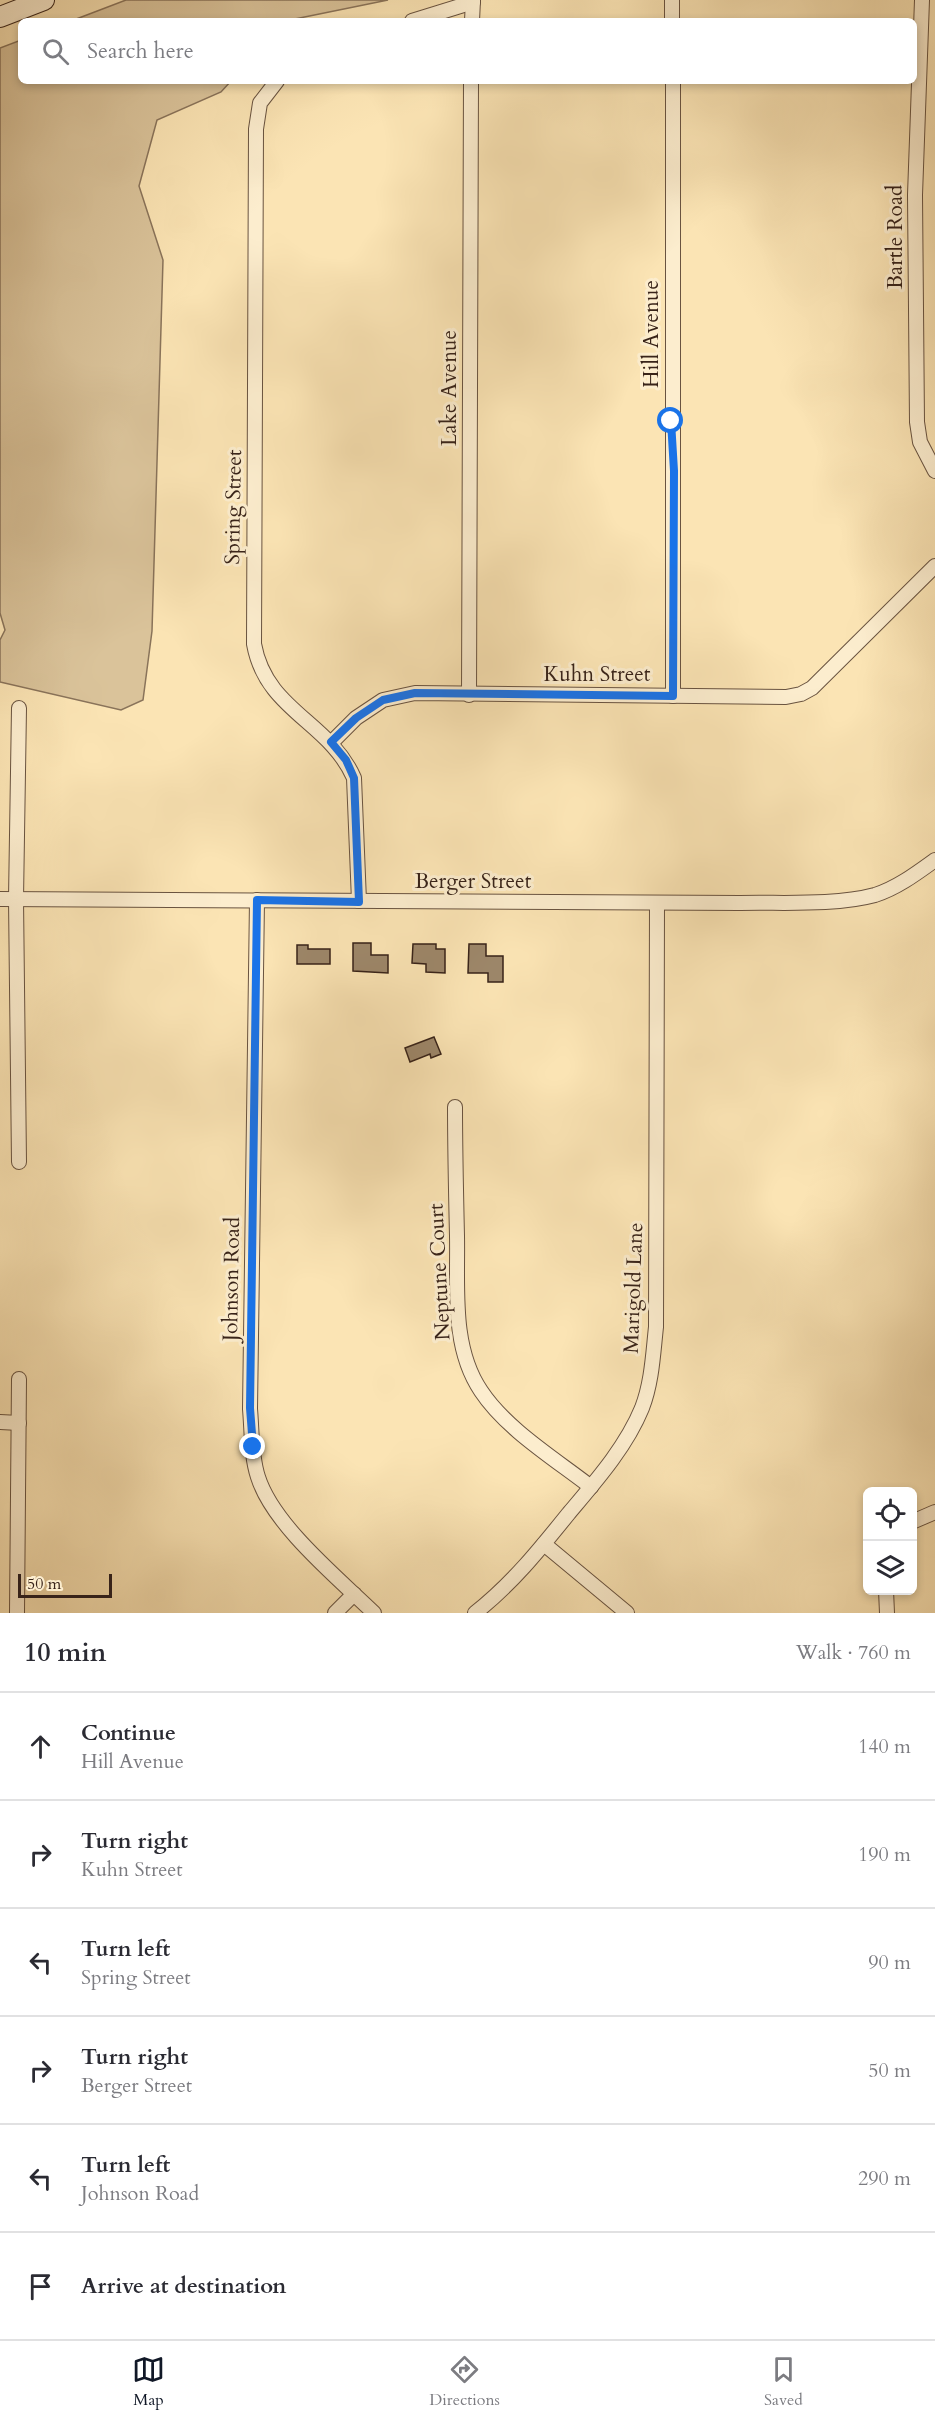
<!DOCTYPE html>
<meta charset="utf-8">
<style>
:root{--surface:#fff;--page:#f7f7f7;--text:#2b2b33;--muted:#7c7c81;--line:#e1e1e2;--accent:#111827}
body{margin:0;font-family:Cardo,serif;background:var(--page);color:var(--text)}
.controls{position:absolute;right:18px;bottom:18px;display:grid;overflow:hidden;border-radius:9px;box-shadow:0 3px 9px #0003}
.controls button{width:54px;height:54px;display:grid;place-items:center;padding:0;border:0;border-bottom:2px solid var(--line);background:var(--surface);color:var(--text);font:30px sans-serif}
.scale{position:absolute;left:18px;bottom:15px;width:94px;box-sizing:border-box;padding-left:6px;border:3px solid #382319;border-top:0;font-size:16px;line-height:21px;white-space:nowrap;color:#382319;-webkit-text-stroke:4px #fcedce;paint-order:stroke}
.stop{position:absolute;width:18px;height:18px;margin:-14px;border:4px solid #1a73e8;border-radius:50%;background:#fff}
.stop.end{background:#1a73e8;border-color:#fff;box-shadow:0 2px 6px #0008}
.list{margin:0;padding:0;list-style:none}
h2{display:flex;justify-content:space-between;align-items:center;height:78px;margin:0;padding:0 24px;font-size:26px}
h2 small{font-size:20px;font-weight:400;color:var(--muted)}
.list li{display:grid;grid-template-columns:39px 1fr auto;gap:18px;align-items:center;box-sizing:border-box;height:108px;padding:0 24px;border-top:2px solid var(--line)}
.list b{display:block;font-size:22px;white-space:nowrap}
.list p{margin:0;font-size:20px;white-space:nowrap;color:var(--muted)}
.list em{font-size:20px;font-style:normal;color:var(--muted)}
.icon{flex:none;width:33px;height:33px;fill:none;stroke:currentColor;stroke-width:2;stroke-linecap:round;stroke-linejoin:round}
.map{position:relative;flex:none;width:935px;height:1613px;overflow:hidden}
.search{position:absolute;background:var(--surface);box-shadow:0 3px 9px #0003;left:18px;right:18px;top:18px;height:66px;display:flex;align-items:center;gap:15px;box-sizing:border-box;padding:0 21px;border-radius:9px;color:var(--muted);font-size:22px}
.sheet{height:726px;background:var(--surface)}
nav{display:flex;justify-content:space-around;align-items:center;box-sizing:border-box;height:84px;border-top:2px solid var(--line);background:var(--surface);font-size:16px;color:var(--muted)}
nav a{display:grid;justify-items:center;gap:3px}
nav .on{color:var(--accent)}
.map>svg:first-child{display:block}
.green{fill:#dac39a;stroke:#89735a;stroke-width:1.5}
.building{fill:#9d876a;stroke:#382319;stroke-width:1.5}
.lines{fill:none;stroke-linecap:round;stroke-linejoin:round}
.street-casing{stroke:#695340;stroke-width:16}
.secondary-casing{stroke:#382319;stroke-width:22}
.street{stroke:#fcedce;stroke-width:14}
.secondary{stroke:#fcedce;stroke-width:20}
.route{stroke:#1a73e8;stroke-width:8}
.labels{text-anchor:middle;stroke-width:6;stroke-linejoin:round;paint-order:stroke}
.street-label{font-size:21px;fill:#382319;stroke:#fcedce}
</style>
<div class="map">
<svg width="935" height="1613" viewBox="0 0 935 1613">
<rect width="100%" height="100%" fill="#fbe4b4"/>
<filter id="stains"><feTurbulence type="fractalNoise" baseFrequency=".00333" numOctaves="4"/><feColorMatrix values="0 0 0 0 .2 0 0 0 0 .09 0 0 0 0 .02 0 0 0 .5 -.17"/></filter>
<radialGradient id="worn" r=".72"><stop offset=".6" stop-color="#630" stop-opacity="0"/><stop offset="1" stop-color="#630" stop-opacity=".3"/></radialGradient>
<g class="green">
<polygon points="126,0 388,0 285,21 71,21"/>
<polygon points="21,40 21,81 231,81 221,92 157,120 139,186 163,260 152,631 143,700 121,710 0,682 0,640 5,630 0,613 0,48"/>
</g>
<g class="building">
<polygon points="353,943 371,943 371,955 388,955 388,973 353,971"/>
<polygon points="413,944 436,944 436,949 445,949 445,973 426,972 426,964 412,963"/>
<polygon points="469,944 486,944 486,956 503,956 503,982 488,982 488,973 468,973"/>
<polygon points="297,945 308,945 308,949 330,949 330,964 297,964"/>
<polygon points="434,1037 441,1054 431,1058 430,1054 410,1062 405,1048"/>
</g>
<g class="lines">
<g class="street-casing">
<g id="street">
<polyline points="672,0 672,21"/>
<polyline points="922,0 915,195 917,422 920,442 935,471"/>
<polyline points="412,21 473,2"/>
<polyline points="472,21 473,0"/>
<path d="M277,81L260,103L256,129L254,644C266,711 329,721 354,778L359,901"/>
<polyline points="469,695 471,81"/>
<polyline points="673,696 673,81"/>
<polyline points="19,708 16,899 19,1162"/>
<polyline points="331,743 356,718 383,700 415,693 786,697 801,694 812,688 935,566"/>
<path d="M0,899L740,903C782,902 834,906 875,895C897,888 917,873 935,860"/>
<path d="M257,900L250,1409C252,1431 251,1456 258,1477C273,1525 338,1578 374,1613"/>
<path d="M455,1107C455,1150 456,1193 457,1236C458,1287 451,1347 481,1391C506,1429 555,1459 591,1487"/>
<polyline points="0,1422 19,1423"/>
<polyline points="912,1522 935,1512"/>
<polyline points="544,1544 627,1613"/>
<polyline points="886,1590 887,1613"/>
<polyline points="17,1613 19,1379"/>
<polyline points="335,1613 354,1594"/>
<path d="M475,1613C512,1584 540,1549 569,1513C596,1481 626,1447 642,1408C652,1382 653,1354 656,1327L657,903"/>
</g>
</g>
<g class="secondary-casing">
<polyline id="secondary" points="0,17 44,0"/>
</g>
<use href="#street" class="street"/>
<use href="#secondary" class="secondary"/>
</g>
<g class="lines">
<polyline class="route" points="253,1447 250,1408 257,900 359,902 354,778 346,760 331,742 356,718 383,700 415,693 673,696 674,471 671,421"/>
</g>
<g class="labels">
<g class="street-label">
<text transform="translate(895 237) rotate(-90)" y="7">Bartle Road</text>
<text transform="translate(651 334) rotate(-90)" y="7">Hill Avenue</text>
<text transform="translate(449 388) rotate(-90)" y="7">Lake Avenue</text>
<text transform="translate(233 507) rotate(-89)" y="7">Spring Street</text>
<text x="597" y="681">Kuhn Street</text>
<text x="473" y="888">Berger Street</text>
<text transform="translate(439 1272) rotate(-93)" y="7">Neptune Court</text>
<text transform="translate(231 1279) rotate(-89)" y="7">Johnson Road</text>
<text transform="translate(633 1288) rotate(-88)" y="7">Marigold Lane</text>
</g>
</g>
<rect width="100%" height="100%" filter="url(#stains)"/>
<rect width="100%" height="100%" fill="url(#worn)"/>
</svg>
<div class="controls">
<button><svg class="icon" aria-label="locate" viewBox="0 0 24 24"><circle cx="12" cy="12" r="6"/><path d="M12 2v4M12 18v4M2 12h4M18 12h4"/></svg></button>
<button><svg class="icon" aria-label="layers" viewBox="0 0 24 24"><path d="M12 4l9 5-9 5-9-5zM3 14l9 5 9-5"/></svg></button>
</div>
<div class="scale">50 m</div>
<div class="stop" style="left:671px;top:421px"></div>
<div class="stop end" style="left:253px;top:1447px"></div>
<div class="search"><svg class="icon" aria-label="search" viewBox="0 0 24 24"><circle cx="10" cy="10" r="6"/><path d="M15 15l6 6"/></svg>Search here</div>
</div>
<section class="sheet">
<h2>10 min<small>Walk · 760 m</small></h2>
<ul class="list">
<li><svg class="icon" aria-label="ahead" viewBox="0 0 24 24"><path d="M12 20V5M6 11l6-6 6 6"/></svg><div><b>Continue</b><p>Hill Avenue</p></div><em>140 m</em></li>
<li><svg class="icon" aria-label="right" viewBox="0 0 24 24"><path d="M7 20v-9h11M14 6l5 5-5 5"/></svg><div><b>Turn right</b><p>Kuhn Street</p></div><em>190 m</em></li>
<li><svg class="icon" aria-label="left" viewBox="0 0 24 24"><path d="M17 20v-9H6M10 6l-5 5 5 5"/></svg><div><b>Turn left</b><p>Spring Street</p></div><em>90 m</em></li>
<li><svg class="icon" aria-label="right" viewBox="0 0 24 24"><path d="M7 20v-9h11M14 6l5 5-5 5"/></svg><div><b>Turn right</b><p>Berger Street</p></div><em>50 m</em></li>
<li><svg class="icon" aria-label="left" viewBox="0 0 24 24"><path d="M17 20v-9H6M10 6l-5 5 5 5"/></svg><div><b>Turn left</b><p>Johnson Road</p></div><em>290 m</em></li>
<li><svg class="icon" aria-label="arrive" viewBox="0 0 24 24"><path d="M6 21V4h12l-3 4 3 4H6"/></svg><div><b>Arrive at destination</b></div></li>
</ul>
</section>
<nav>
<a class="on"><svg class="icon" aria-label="map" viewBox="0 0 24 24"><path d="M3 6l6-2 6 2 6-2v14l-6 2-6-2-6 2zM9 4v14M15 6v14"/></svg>Map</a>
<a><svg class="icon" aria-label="directions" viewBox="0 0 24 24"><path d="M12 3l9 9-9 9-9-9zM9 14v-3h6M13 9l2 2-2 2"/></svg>Directions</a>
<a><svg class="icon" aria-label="saved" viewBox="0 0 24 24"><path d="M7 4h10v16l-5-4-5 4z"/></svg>Saved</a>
</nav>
